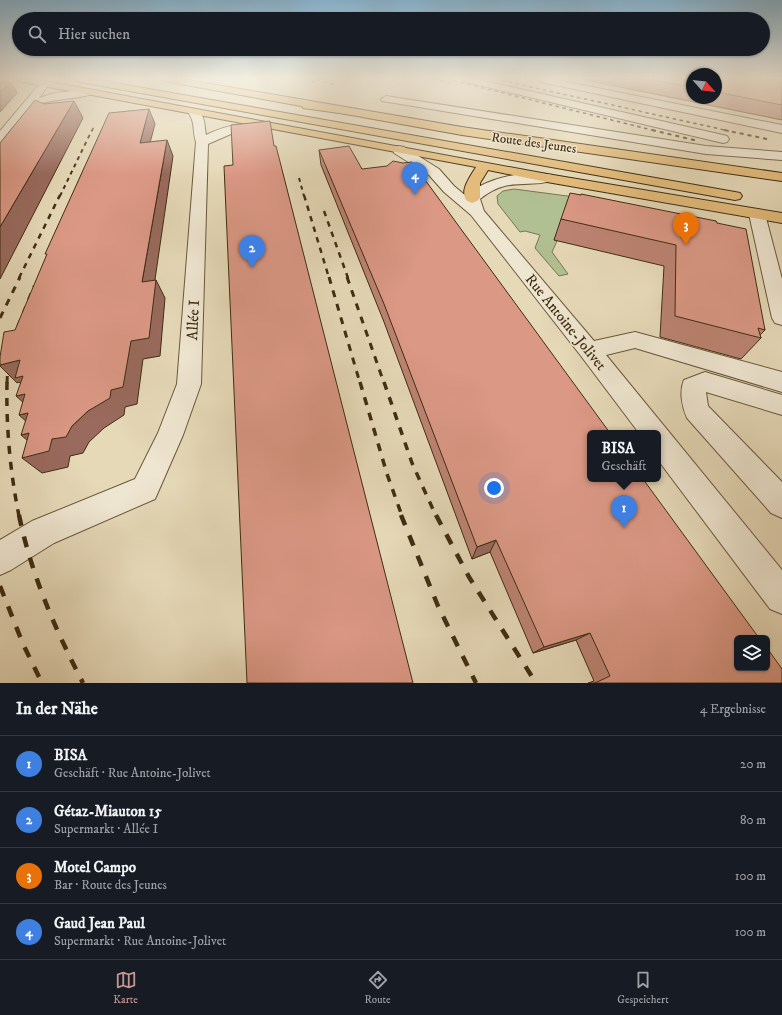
<!DOCTYPE html>
<html lang="de">
<meta charset="utf-8">
<style>
:root{--surface:#171b24;--page:#242831;--text:#f1f3f6;--muted:#9ea1a6;--line:#363941;--accent:#c59692}
body{margin:0;font-family:"IM FELL DW Pica",serif;background:var(--page);color:var(--text)}
.controls{position:absolute;right:12px;bottom:12px;display:grid;overflow:hidden;border-radius:6px;box-shadow:0 1px 3px #0004}
.controls button{width:36px;height:36px;display:grid;place-items:center;padding:0;border:0;border-bottom:1px solid var(--line);background:var(--surface);color:var(--text);font:20px sans-serif}
.compass{position:absolute;left:686px;top:68px;width:36px;height:36px;border-radius:50%;background:var(--surface);box-shadow:0 1px 3px #0004;rotate:117deg}
.you{position:absolute;left:494px;top:488px;width:14px;height:14px;margin:-10px;border:3px solid #fff;border-radius:50%;background:#1a73e8;box-shadow:0 0 0 6px #1a73e833}
.badge{display:grid;place-items:center;width:26px;height:26px;border-radius:50%;background:var(--accent);color:#fff;font-size:13px;font-weight:700}
.pin{position:absolute;translate:-50% -33px;filter:drop-shadow(0 1px 2px #0008)}
.pin::after{content:'';position:absolute;top:21px;width:14px;height:12px;background:inherit;clip-path:polygon(0 0,100% 0,50% 100%)}
.popup{position:absolute;left:587px;top:430px;width:74px;height:52px;box-sizing:border-box;display:grid;place-content:center;border-radius:6px;background:var(--surface);filter:drop-shadow(0 1px 3px #0005);font-size:13px;white-space:nowrap;color:var(--muted)}
.popup b{font-size:15px;color:var(--text)}
.popup::after{content:'';position:absolute;left:50%;top:100%;margin-left:-8px;border:8px solid transparent;border-top-color:var(--surface)}
.list{margin:0;padding:0;list-style:none}
h2{display:flex;justify-content:space-between;align-items:center;height:52px;margin:0;padding:0 16px;font-size:17px}
h2 small{font-size:13px;font-weight:400;color:var(--muted)}
.list li{display:grid;grid-template-columns:26px 1fr auto;gap:12px;align-items:center;box-sizing:border-box;height:56px;padding:0 16px;border-top:1px solid var(--line)}
.list b{display:block;font-size:15px;white-space:nowrap}
.list p{margin:0;font-size:13px;white-space:nowrap;color:var(--muted)}
.list em{font-size:13px;font-style:normal;color:var(--muted)}
.icon{flex:none;width:22px;height:22px;fill:none;stroke:currentColor;stroke-width:2;stroke-linecap:round;stroke-linejoin:round}
.map{position:relative;flex:none;width:782px;height:683px;overflow:hidden}
.search{position:absolute;background:var(--surface);box-shadow:0 1px 3px #0004;left:12px;right:12px;top:12px;height:44px;display:flex;align-items:center;gap:10px;box-sizing:border-box;padding:0 14px;border-radius:22px;color:var(--muted);font-size:15px}
.sheet{height:276px;background:var(--surface)}
nav{display:flex;justify-content:space-around;align-items:center;box-sizing:border-box;height:56px;border-top:1px solid var(--line);background:var(--surface);font-size:11px;color:var(--muted)}
nav a{display:grid;justify-items:center;gap:2px}
nav .on{color:var(--accent)}
.map>svg:first-child{display:block}
.green{fill:#b1c092;stroke:#787652}
.lines{fill:none;stroke-linecap:round;stroke-linejoin:round}
.minor-casing{stroke:#69583c;stroke-width:2}
.major-casing{stroke:#3f2d13;stroke-width:2}
.highway-casing{stroke:#3f2d13;stroke-width:2}
.minor{fill:#efe6d1;fill-rule:evenodd}
.major{fill:#e3bc7c;fill-rule:evenodd}
.highway{fill:#e3bc7c;fill-rule:evenodd}
.rail-far5{stroke:#3f2d13;stroke-width:1.5;stroke-dasharray:3.5 3.5;stroke-linecap:butt}
.rail-far4{stroke:#3f2d13;stroke-width:2;stroke-dasharray:4 4;stroke-linecap:butt}
.rail-far3{stroke:#3f2d13;stroke-width:2.5;stroke-dasharray:5.5 5.5;stroke-linecap:butt}
.rail-far2{stroke:#3f2d13;stroke-width:3;stroke-dasharray:7 7;stroke-linecap:butt}
.rail-far1{stroke:#3f2d13;stroke-width:3.5;stroke-dasharray:8 8;stroke-linecap:butt}
.rail{stroke:#3f2d13;stroke-width:4.5;stroke-dasharray:11 11;stroke-linecap:butt}
.wall{fill:#bc8372;stroke:#3f2d13}
.shaded-wall{fill:#996a5d;stroke:#3f2d13}
.building{fill:#db9885;stroke:#3f2d13}
.labels{text-anchor:middle;stroke-width:3;stroke-linejoin:round;paint-order:stroke}
.far-street-label{font-size:13px;fill:#3f2d13;stroke:#efe6d1}
.street-label{font-size:15px;fill:#3f2d13;stroke:#efe6d1}
</style>
<div class="map">
<svg width="782" height="683" viewBox="0 0 782 683">
<rect width="100%" height="100%" fill="#e6d9b8"/>
<filter id="stains"><feTurbulence type="fractalNoise" baseFrequency=".005" numOctaves="4"/><feColorMatrix values="0 0 0 0 .2 0 0 0 0 .09 0 0 0 0 .02 0 0 0 .5 -.17"/></filter>
<radialGradient id="worn" r=".72"><stop offset=".6" stop-color="#630" stop-opacity="0"/><stop offset="1" stop-color="#630" stop-opacity=".3"/></radialGradient>
<polygon class="green" points="514,189 575,197 554,240 557,241 552,252 568,274 559,276 535,248 540,235 525,231 520,232 498,204 497,196 503,191"/>
<g class="lines">
<g class="minor-casing">
<g id="minor">
<polygon points="461,79 476,79 723,135 727,136 729,139 727,142 723,143 466,82"/>
<polygon points="536,79 552,79 782,125 782,133 541,82"/>
<path d="M45,80L50,83L39,98L55,93L90,89L95,92C89,99 46,98 32,107C26,112 10,134 4,142L0,143V131L42,81Z"/>
<polygon points="386,96 706,146 782,152 782,160 706,154 382,101 381,99"/>
<path d="M193,109C206,112 204,125 206,135C222,127 247,120 265,125L267,127L265,129L261,130L231,134L208,144L201,384L183,435L155,499L54,543L11,570L0,575V540L32,521L135,479L158,433L177,384L196,142C192,129 196,124 188,112Z"/>
<path d="M399,146L404,147L439,169L454,186L466,196C485,178 527,169 552,175L554,178L552,181C523,188 507,177 480,199L484,211L594,341L635,332L782,372V392L635,348L606,355L782,570V614L770,609L658,460V433H639L581,356L471,215L444,192L429,175L394,153L393,150L394,147Z"/>
<polygon points="757,209 763,211 765,214 782,279 782,325 775,323 772,318 749,214 751,211"/>
<path d="M705,372L782,395V415L706,392L708,406L782,482V518L771,513L687,418C682,407 679,391 684,380Z"/>
</g>
</g>
<g class="major-casing">
<g id="major">
<path d="M17,79H34L547,174L782,213V223L547,182L488,170L480,183V198L477,201L472,203L467,201C459,191 470,177 476,167L22,82Z"/>
<polygon points="165,79 182,79 462,127 782,173 782,181 462,135 169,82 166,81"/>
</g>
</g>
<g class="highway-casing">
<g id="highway">
<polygon points="74,79 92,79 735,192 740,193 742,196 740,199 735,200 79,82"/>
<polygon points="307,103 354,109 359,112 354,115 303,108 302,106"/>
</g>
</g>
<use href="#minor" class="minor"/>
<use href="#major" class="major"/>
<use href="#highway" class="highway"/>
<g class="rail-far5">
<polyline points="305,79 318,83"/>
<polyline points="317,79 336,85"/>
<polyline points="434,79 451,83"/>
<polyline points="447,79 656,131"/>
<polyline points="495,79 729,131"/>
<polyline points="92,131 94,126"/>
</g>
<g class="rail-far4">
<polyline points="652,130 698,141"/>
<polyline points="724,130 767,139"/>
<polyline points="299,178 304,196"/>
<polyline points="60,196 92,130"/>
</g>
<g class="rail-far3">
<polyline points="304,195 329,278"/>
<polyline points="324,211 348,278"/>
<polyline points="19,278 60,195"/>
</g>
<g class="rail-far2">
<polyline points="329,277 360,383"/>
<polyline points="347,277 384,383"/>
<polyline points="0,318 20,277"/>
<polyline points="18,326 34,286"/>
<polyline points="7,383 8,361"/>
</g>
<g class="rail-far1">
<path d="M7,382C6,427 10,471 19,516"/>
<polyline points="360,382 387,474 402,516"/>
<polyline points="384,382 412,463 436,516"/>
</g>
<g class="rail">
<path d="M19,515C31,574 55,629 83,683"/>
<polyline points="401,515 438,606 476,683"/>
<polyline points="436,515 469,577 536,683"/>
<polyline points="0,586 23,644 42,683"/>
</g>
</g>
<g class="wall">
<polygon points="581,79 692,79 692,98 716,98 716,79 782,79 782,120"/>
<polygon points="319,150 362,169 782,683 588,683 594,681 576,640 533,653 490,552 472,559 384,322 321,165"/>
<polygon points="561,219 716,221 765,330 760,335 761,338 741,359 660,337 664,266 554,240"/>
</g>
<g class="shaded-wall">
<polygon points="11,82 17,93 0,112 0,92"/>
<polygon points="74,101 83,118 0,279 0,227"/>
<polygon points="149,109 155,124 146,158 140,143"/>
<polygon points="167,140 173,156 152,300 142,282"/>
<polygon points="156,280 165,298 160,356 143,359 137,404 125,407 124,415 104,428 89,442 83,453 70,456 68,467 42,473 22,458 52,439 72,426 111,390 131,341"/>
<polygon points="20,360 33,395 19,382 17,383 0,366 0,365"/>
<polygon points="25,394 35,413 16,396"/>
<polygon points="28,413 38,432 19,415"/>
<polygon points="29,433 41,452 21,435"/>
<polygon points="496,540 490,552 472,559 477,547"/>
<polygon points="590,633 576,640 533,653 544,647"/>
</g>
<g class="building">
<polygon points="647,79 692,79 692,87"/>
<polygon points="716,79 782,79 782,105 716,92"/>
<polygon points="0,82 11,82 0,92"/>
<polygon points="35,100 44,104 74,101 0,227 0,143"/>
<polygon points="149,109 140,143 167,140 142,282 156,280 149,338 131,341 123,387 111,390 110,398 88,411 72,426 66,437 52,439 49,451 22,458 29,433 21,435 28,413 19,415 25,394 16,396 23,376 15,378 20,360 0,365 0,357 4,332 15,330 47,254 45,254 109,113"/>
<polygon points="270,121 274,146 276,146 413,683 247,683 224,166 233,165 231,125"/>
<polygon points="349,146 362,169 387,166 393,161 403,163 412,162 610,433 590,433 590,479 643,479 759,638 737,638 737,668 767,668 767,648 782,669 782,683 595,683 610,676 590,633 544,647 496,540 477,547 384,304 319,150"/>
<polygon points="570,193 581,195 581,194 716,221 717,223 746,229 765,330 758,328 761,338 675,316 676,245 561,219"/>
</g>
<linearGradient id="sky" x2="0" y2="1"><stop stop-color="#87b6d3"/><stop offset="0.45" stop-color="#f4eedf"/><stop offset="1" stop-color="#f4eedf" stop-opacity="0"/></linearGradient>
<rect width="782" height="174" fill="url(#sky)"/>
<g class="labels">
<g class="far-street-label">
<text transform="translate(534 142) rotate(8)" y="5">Route des Jeunes</text>
</g>
<g class="street-label">
<text transform="translate(193 320) rotate(-87)" y="5">Allée I</text>
<text transform="translate(566 322) rotate(51)" y="5">Rue Antoine-Jolivet</text>
</g>
</g>
<rect width="100%" height="100%" filter="url(#stains)"/>
<rect width="100%" height="100%" fill="url(#worn)"/>
</svg>
<div class="controls">
<button><svg class="icon" aria-label="layers" viewBox="0 0 24 24"><path d="M12 4l9 5-9 5-9-5zM3 14l9 5 9-5"/></svg></button>
</div>
<svg class="compass" viewBox="-18 -18 36 36"><path d="M0-13l5 13h-10z" fill="#e53935"/><path d="M0 13l5-13h-10z" fill="#9ea1a6"/></svg>
<div class="you"></div>
<div class="pin badge" style="left:624px;top:528px;background:#3f7fe0">1</div>
<div class="popup"><b>BISA</b>Geschäft</div>
<div class="pin badge" style="left:252px;top:268px;background:#3f7fe0">2</div>
<div class="pin badge" style="left:686px;top:245px;background:#e8710a">3</div>
<div class="pin badge" style="left:415px;top:195px;background:#3f7fe0">4</div>
<div class="search"><svg class="icon" aria-label="search" viewBox="0 0 24 24"><circle cx="10" cy="10" r="6"/><path d="M15 15l6 6"/></svg>Hier suchen</div>
</div>
<section class="sheet">
<h2>In der Nähe<small>4 Ergebnisse</small></h2>
<ul class="list">
<li><span class="badge" style="background:#3f7fe0">1</span><div><b>BISA</b><p>Geschäft · Rue Antoine-Jolivet</p></div><em>20 m</em></li>
<li><span class="badge" style="background:#3f7fe0">2</span><div><b>Gétaz-Miauton 15</b><p>Supermarkt · Allée I</p></div><em>80 m</em></li>
<li><span class="badge" style="background:#e8710a">3</span><div><b>Motel Campo</b><p>Bar · Route des Jeunes</p></div><em>100 m</em></li>
<li><span class="badge" style="background:#3f7fe0">4</span><div><b>Gaud Jean Paul</b><p>Supermarkt · Rue Antoine-Jolivet</p></div><em>100 m</em></li>
</ul>
</section>
<nav>
<a class="on"><svg class="icon" aria-label="map" viewBox="0 0 24 24"><path d="M3 6l6-2 6 2 6-2v14l-6 2-6-2-6 2zM9 4v14M15 6v14"/></svg>Karte</a>
<a><svg class="icon" aria-label="directions" viewBox="0 0 24 24"><path d="M12 3l9 9-9 9-9-9zM9 14v-3h6M13 9l2 2-2 2"/></svg>Route</a>
<a><svg class="icon" aria-label="saved" viewBox="0 0 24 24"><path d="M7 4h10v16l-5-4-5 4z"/></svg>Gespeichert</a>
</nav>
